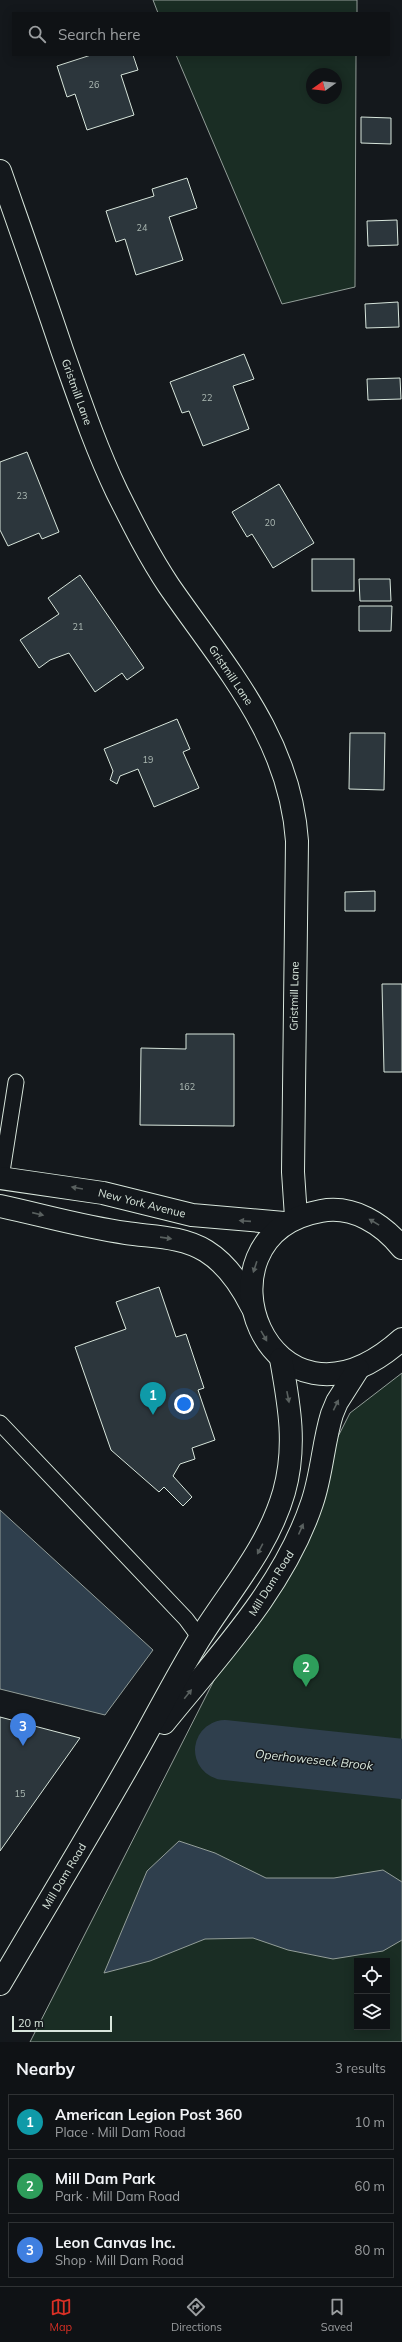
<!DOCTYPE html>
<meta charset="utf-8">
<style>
:root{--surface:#0f1215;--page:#181b1e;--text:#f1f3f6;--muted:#9b9ea0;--line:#2f3234;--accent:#d93025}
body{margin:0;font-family:Mulish,sans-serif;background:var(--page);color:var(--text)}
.controls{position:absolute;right:12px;bottom:12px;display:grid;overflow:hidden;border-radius:0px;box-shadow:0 2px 10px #0003}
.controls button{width:36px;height:36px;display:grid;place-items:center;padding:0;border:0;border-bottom:1px solid var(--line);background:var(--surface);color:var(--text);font:20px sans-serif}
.compass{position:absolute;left:306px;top:68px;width:36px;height:36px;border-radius:50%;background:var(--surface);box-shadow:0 2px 10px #0003;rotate:255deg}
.scale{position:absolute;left:12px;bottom:10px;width:100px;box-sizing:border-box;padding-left:4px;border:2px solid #d8e6dc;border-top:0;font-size:11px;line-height:14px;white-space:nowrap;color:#d8e6dc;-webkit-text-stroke:3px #14181c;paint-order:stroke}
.you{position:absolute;left:184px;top:1404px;width:14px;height:14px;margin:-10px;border:3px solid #fff;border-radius:50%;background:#1a73e8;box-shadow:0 0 0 6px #1a73e833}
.badge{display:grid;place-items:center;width:26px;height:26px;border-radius:50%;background:var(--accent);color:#fff;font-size:13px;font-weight:700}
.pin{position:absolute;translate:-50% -33px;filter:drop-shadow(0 1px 2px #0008)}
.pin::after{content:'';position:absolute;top:21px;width:14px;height:12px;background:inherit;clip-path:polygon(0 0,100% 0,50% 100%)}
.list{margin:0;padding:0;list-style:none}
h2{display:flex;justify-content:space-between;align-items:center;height:52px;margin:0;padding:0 16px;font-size:17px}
h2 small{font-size:13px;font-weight:400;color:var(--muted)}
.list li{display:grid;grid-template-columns:26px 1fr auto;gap:12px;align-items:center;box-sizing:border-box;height:56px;margin:0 8px 8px;padding:0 8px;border:1px solid var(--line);border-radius:0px}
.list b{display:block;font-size:15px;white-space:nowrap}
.list p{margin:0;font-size:13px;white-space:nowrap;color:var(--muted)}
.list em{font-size:13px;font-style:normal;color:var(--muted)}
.icon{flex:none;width:22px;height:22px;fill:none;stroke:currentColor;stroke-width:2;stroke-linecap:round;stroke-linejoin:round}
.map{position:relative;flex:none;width:402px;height:2042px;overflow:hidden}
.search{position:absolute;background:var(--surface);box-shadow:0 2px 10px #0003;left:12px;right:12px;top:12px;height:44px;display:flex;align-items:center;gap:10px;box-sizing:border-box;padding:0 14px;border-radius:0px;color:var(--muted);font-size:15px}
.sheet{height:244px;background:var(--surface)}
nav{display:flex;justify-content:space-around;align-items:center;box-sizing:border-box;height:56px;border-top:1px solid var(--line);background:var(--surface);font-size:11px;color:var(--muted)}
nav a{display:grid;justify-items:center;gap:2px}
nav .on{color:var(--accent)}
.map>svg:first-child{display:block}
.green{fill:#1a2d24;stroke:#939e99;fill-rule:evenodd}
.water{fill:#2f3f4d;stroke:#939e99}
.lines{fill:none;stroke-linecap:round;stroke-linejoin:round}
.river{stroke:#2f3f4d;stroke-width:60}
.building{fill:#2c363c;stroke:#d8e6dc}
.lane-casing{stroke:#d8e6dc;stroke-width:17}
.street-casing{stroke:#d8e6dc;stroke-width:24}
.secondary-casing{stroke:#d8e6dc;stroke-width:24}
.lane{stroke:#14181c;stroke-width:15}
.street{stroke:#14181c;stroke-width:22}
.secondary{stroke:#14181c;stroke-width:22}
.oneway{fill:#59605f}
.labels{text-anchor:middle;stroke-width:3;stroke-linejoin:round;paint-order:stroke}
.number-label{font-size:9px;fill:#adbab4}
.street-label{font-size:11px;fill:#d8e6dc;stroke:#14181c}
.water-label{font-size:12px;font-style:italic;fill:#d8e6dc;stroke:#14181c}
</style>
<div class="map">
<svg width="402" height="2042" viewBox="0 0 402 2042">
<rect width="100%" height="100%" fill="#14181c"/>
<g class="green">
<polygon points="153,0 357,0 357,13 158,13"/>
<path d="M176,55H356L355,287L282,304ZM312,74H336V98H312Z"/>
<path d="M402,1373V2042H30L350,1413ZM357,1961H387V2027H357Z"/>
</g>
<g class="water">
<polygon points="0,1510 153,1650 105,1715 0,1689"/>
<polygon points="179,1841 215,1853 266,1878 334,1878 383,1870 402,1882 402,1940 383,1951 333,1959 288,1950 253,1938 205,1939 150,1961 104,1973 147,1871"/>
</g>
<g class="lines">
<polyline class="river" points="225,1750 402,1769"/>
</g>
<g class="building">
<polygon points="91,55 133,55 138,70 121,75 134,115 87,130 75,94 67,97 57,66"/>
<polygon points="361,117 391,118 391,144 361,143"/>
<polygon points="187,178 197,208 169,217 183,260 136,275 125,239 116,242 106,211 154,196 152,189"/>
<polygon points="397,220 398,245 368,246 367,221"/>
<polygon points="398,302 399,327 366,328 365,304"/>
<polygon points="244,354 254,379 233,386 249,429 203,446 189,411 182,413 170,382"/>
<polygon points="400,378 401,399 368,400 367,379"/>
<polygon points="27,452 59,532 42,539 39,533 8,546 0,530 0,462"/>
<polygon points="279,484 314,543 273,568 252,534 247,537 232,512"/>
<rect x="312" y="559" width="42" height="32"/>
<polygon points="80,575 144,668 127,680 122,673 95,692 69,653 50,660 39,668 20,640 59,614 48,598"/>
<polygon points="359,579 390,579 391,601 360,601"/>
<polygon points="359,606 392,606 391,631 359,631"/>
<polygon points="177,719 190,749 183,752 199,788 154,807 138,769 120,776 117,784 110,780 113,771 104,749"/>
<polygon points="350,733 385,733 384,790 349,789"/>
<polygon points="375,891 375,911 345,911 345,892"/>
<polygon points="382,984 402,984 402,1072 384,1072"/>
<polygon points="186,1034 234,1034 234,1126 140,1125 141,1048 186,1049"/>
<polygon points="159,1287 176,1337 186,1334 204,1388 198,1390 215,1440 192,1448 195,1459 180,1464 173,1476 192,1497 183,1506 164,1487 159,1492 111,1450 75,1347 126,1329 116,1302"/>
<polygon points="0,1717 80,1738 0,1851"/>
</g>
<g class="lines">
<g class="lane-casing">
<g id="lane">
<polyline points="1,1178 16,1082"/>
<polyline points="0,1423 186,1619 200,1638"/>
</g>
</g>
<g class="street-casing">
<path id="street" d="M0,171C21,231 42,290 62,350C79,398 95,446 117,492C133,524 149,556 169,586C225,667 290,738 297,841L293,1172L296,1217"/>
</g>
<g class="secondary-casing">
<g id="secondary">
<polyline points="0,1178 103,1193 192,1215 284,1223"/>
<path d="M0,1206C42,1215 83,1227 126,1233C152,1237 182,1236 206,1251C227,1264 241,1285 252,1307"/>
<path d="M402,1248C383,1224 353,1205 321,1211C185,1235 268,1459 402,1339"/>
<path d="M164,1723C219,1655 284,1587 312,1503C322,1474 323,1443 332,1414L337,1402L358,1369"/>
<path d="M0,1984C42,1912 86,1840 127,1768C152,1725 174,1680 200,1638C230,1590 268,1548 284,1492C297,1446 289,1404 281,1359"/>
</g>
</g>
<use href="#lane" class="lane"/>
<use href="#street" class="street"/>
<use href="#secondary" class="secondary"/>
</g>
<defs><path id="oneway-solid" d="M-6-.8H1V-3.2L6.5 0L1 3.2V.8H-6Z"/></defs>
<g class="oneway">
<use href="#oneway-solid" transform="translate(77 1188) rotate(-170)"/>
<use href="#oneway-solid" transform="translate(38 1214) rotate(13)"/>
<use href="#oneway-solid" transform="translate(245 1221) rotate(-176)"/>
<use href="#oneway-solid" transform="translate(374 1222) rotate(-149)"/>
<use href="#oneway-solid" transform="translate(166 1238) rotate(8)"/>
<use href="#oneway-solid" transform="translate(255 1267) rotate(108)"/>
<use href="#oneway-solid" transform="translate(264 1336) rotate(60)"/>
<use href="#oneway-solid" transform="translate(288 1397) rotate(79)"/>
<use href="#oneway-solid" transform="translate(336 1405) rotate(-64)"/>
<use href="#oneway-solid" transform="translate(301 1529) rotate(-66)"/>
<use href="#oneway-solid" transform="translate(260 1549) rotate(118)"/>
<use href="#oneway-solid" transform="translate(188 1694) rotate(-51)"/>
</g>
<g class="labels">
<g class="number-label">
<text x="94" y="88">26</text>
<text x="142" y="231">24</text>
<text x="207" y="401">22</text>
<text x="22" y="499">23</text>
<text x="270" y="526">20</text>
<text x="78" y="630">21</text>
<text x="148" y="763">19</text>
<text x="187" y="1090">162</text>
<text x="20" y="1797">15</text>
</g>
<g class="street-label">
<text transform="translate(77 392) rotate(70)" y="4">Gristmill Lane</text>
<text transform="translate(231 675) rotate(56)" y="4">Gristmill Lane</text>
<text transform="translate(294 996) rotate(-89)" y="4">Gristmill Lane</text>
<text transform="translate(142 1203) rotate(14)" y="4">New York Avenue</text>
<text transform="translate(271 1583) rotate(-58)" y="4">Mill Dam Road</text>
<text transform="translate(64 1876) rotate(-59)" y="4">Mill Dam Road</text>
</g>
<g class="water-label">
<text transform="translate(314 1760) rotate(6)" y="4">Operhoweseck Brook</text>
</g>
</g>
</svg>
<div class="controls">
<button><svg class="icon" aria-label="locate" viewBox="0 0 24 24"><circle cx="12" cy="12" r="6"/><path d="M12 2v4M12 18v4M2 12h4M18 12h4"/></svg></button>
<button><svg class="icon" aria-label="layers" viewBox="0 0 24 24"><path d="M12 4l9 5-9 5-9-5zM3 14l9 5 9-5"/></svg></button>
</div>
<svg class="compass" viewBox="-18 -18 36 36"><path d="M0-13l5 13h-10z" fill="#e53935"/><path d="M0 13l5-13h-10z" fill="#9b9ea0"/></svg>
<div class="scale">20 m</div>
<div class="you"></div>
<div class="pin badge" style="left:153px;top:1415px;background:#0f9aa8">1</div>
<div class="pin badge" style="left:306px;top:1687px;background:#2e9e5b">2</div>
<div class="pin badge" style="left:23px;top:1746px;background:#3f7fe0">3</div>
<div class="search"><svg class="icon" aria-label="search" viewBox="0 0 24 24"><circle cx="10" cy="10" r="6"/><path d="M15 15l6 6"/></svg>Search here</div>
</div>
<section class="sheet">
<h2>Nearby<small>3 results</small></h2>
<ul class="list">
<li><span class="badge" style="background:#0f9aa8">1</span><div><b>American Legion Post 360</b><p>Place · Mill Dam Road</p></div><em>10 m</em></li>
<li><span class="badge" style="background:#2e9e5b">2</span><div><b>Mill Dam Park</b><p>Park · Mill Dam Road</p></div><em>60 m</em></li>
<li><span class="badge" style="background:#3f7fe0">3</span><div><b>Leon Canvas Inc.</b><p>Shop · Mill Dam Road</p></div><em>80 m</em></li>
</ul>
</section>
<nav>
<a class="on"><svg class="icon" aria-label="map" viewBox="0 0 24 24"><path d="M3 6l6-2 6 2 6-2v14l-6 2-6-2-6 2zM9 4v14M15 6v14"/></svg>Map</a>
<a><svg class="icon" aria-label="directions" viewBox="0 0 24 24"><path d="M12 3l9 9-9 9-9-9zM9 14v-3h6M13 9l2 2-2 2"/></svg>Directions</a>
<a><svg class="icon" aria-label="saved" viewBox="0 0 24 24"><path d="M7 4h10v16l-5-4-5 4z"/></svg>Saved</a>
</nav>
